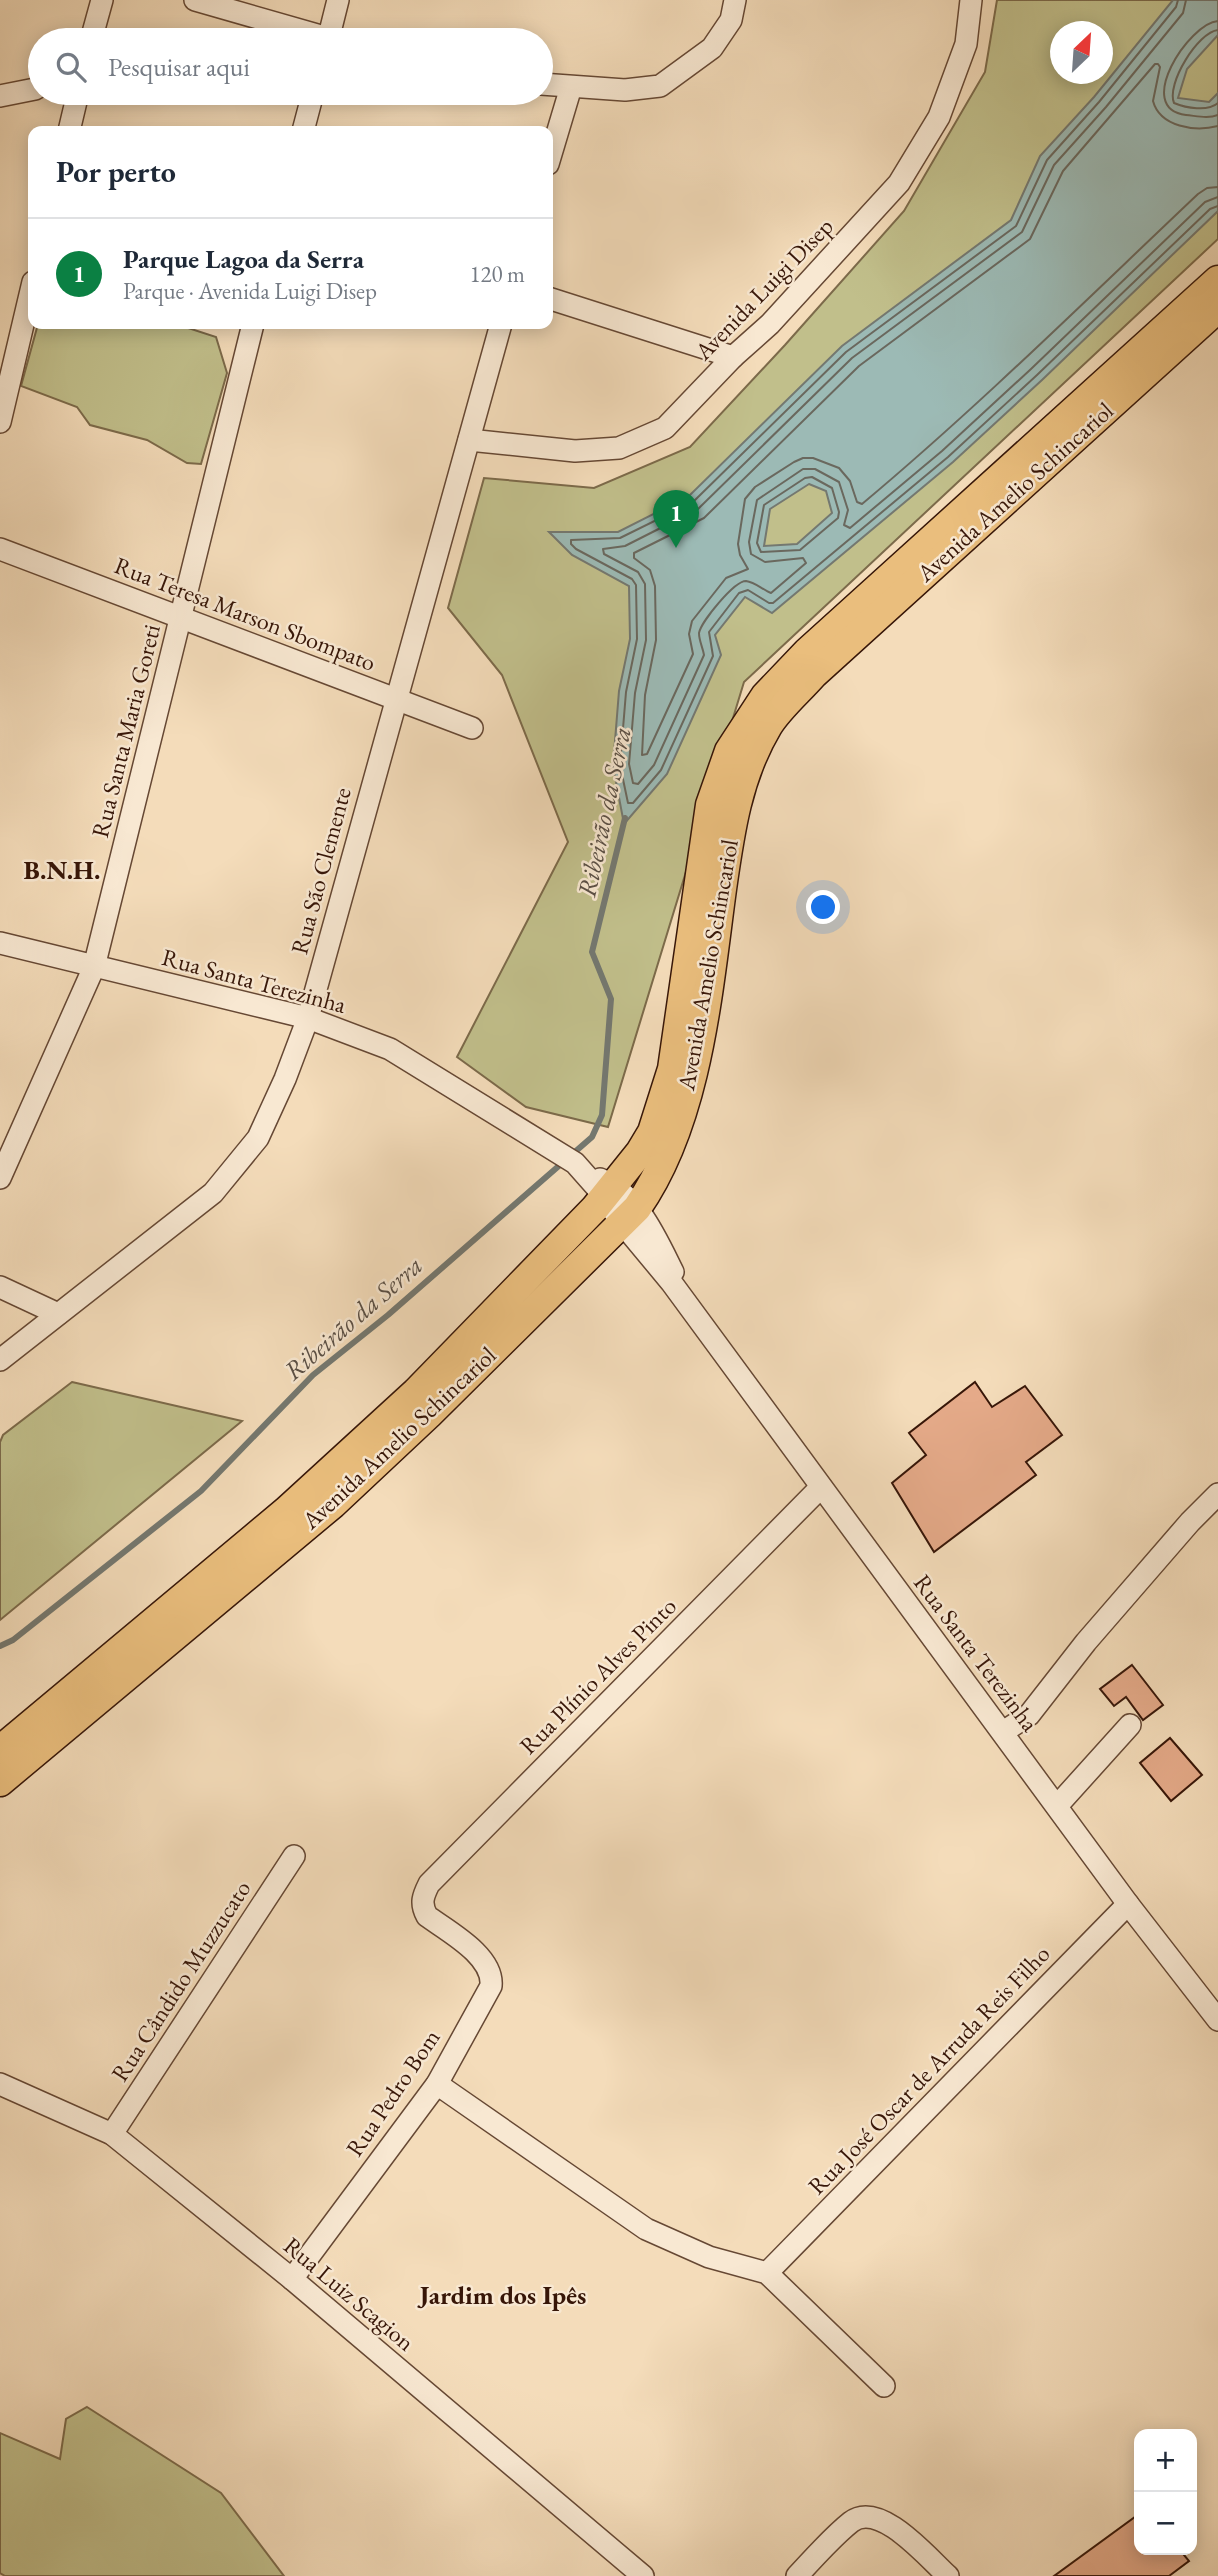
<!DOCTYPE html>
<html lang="pt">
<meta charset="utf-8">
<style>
:root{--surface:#fff;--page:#f2f2f3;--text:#1f2937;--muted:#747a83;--line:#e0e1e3;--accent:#0b8043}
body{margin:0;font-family:"EB Garamond",serif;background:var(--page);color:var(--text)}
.controls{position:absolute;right:21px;bottom:21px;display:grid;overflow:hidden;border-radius:14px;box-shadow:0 4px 18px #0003}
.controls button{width:63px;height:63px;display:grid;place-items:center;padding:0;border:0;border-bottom:2px solid var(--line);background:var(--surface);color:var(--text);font:35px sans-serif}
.compass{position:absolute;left:1050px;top:21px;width:63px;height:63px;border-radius:50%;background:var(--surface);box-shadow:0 4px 18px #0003;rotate:25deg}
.you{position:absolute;left:824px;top:908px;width:24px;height:24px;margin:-18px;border:5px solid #fff;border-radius:50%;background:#1a73e8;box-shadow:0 0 0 10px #1a73e833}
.badge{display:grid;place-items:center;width:46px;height:46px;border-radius:50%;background:var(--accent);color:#fff;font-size:23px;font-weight:700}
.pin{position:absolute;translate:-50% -58px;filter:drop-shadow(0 2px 4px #0008)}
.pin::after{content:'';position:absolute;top:37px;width:24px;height:21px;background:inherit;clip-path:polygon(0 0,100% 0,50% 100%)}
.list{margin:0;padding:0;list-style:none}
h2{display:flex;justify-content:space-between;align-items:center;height:91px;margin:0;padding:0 28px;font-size:30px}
h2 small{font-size:23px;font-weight:400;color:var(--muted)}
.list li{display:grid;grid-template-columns:46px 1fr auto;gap:21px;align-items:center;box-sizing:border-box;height:112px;padding:0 28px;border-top:2px solid var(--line)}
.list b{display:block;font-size:26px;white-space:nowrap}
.list p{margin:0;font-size:23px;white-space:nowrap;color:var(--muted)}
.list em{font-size:23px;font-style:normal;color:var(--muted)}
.icon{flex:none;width:38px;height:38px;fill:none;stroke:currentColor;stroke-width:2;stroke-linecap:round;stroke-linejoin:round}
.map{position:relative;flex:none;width:1218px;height:2576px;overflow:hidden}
.search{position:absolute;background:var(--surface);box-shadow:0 4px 18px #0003;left:28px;top:28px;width:525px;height:77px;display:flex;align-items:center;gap:18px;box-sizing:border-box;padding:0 24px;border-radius:38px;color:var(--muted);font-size:26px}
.panel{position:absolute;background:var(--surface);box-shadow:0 4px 18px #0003;left:28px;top:126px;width:525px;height:203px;border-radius:14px}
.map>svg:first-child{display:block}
.green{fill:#c1bf8b;stroke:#7c6a4a;stroke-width:2;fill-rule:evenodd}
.water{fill:#9cbab5;stroke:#747870;stroke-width:2;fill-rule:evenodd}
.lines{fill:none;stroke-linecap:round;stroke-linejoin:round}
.shore{stroke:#6a685e;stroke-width:2}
.stream{stroke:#747870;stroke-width:6}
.building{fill:#e5aa89;stroke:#371608;stroke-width:2}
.minor-casing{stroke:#664834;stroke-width:24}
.major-casing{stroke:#371608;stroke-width:31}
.minor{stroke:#f8e8d2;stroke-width:21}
.major{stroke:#eabe7d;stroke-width:28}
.labels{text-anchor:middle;stroke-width:5;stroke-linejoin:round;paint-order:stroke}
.street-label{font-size:24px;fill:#371608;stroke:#f8e8d2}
.water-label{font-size:26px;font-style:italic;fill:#5a4f45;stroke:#f8e8d2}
.neighbourhood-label{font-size:26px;font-weight:bold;fill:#371608;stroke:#f8e8d2}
</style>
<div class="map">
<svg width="1218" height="2576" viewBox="0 0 1218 2576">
<rect width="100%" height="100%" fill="#f4dcba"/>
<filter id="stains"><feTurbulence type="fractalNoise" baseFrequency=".00286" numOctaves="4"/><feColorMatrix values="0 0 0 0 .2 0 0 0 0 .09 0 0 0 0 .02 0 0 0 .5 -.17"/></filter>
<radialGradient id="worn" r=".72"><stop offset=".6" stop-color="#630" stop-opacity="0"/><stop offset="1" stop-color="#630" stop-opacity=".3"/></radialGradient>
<g class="green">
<path d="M997,0H1218V239L744,682L608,1127L526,1107L457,1057L568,842L502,675L448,608L484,478L594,488L690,447L785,345L904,211L985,72ZM1060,32H1102V74H1060Z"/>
<polygon points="38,324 86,324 92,326 176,324 216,337 227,373 201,464 187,463 147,440 90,425 77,407 21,386"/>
<polygon points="72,1382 242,1421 0,1620 0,1442 3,1435"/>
<polygon points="87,2407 221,2493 284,2576 5,2576 0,2573 0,2433 60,2459 66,2419"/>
</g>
<path class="water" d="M1173,0H1218V35L1187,69L1178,98L1209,102L1218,93V211L1042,380L953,462L772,613L745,597L715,635L721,655L667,774L624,824L613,766L619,691L630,639L629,586L572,555L549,532H618L689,496L842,346L1011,220L1040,156L1094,97ZM809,484L826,491L832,513L797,544L764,546L770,509Z"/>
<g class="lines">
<g class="shore">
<polyline points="1178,0 1176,7 1099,102 1047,160 1016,226 846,352 693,502 620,538 571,540 571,544 576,549 632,579 636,585 637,639 626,692 620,765 628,803 633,803 661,770 713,656 709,632 739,593 748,590 769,603 773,603 948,457 1037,375 1210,209 1218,206"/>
<path d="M1186,0L1183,13L1106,107L1054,165L1022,232L852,358L698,509L625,546L603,549L604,554L638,572L645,584L646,640L635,693L629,764L633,783L638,784L654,765L704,655C703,648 699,641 699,633C701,622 734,581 746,581C755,582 763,590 771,593L806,563L803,558L765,562L751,554L749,542L757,500L803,469H815L839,482L848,510L844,525L850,528L942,451L1031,369L1205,202L1218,197"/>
<path d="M1218,21C1189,23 1133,109 1186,115C1197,116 1208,119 1218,115"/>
<path d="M1218,30C1198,32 1166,84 1174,103C1186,108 1208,112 1218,103"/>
<path d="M1218,126C1195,132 1160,127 1153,101L1160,67L1158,64H1155L1063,171L1030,239L859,366L704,518L634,553V558L650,570L655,586L656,640L645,695L642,755L647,754L693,654L689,634L692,621L726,578L748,569L740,555L738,544L745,499L755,487L794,462L803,458H813L839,468L850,481L857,502L862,504C979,406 1087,299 1198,194L1207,188L1218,187"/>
<polygon points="812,477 832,488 839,512 838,518 800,550 761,552 757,543 764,505 805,478"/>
</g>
<polyline class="stream" points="0,1646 13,1640 201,1491 313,1375 388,1315 592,1137 602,1115 611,999 592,952 625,818"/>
</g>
<g class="building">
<polygon points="975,1382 992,1407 1025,1386 1062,1435 1026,1462 1036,1475 934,1552 892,1483 926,1455 909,1433"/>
<polygon points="1132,1665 1163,1705 1143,1720 1126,1697 1114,1706 1100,1689"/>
<polygon points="1170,1738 1202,1775 1171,1801 1140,1763"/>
<polygon points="1139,2514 1139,2550 1180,2550 1189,2561 1169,2576 1054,2576"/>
</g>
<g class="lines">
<g class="minor-casing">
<g id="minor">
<polyline points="195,0 335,40"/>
<polyline points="91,40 102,0"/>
<polyline points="328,40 338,0"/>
<polyline points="541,84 625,90 660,86 712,48 731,20 735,0"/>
<polyline points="0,96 35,89 40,86"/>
<polyline points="69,131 78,93"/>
<polyline points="303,131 313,93"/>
<polyline points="548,164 571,87"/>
<polyline points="548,298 733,357"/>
<polyline points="0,422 33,282"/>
<polyline points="469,440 575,451 619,448 665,428 733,357 770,324 899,183 939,117 966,44 971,0"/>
<polyline points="0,549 472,728"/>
<polyline points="0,943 308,1018 390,1049 575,1163 598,1189 622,1223 671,1282 1128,1904 1218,2020"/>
<polyline points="0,1178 94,967 253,324"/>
<path d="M600,1179C638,1195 656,1238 673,1272"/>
<polyline points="0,1287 58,1314"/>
<polyline points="0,1360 213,1193 258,1138 285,1079 308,1018 501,324"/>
<polyline points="1003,1732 1029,1715 1086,1642 1190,1522 1218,1494"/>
<polyline points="1057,1806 1130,1725"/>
<polyline points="0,2084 112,2134 292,2279 643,2576"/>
<polyline points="437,2084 646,2229 709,2257 767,2273 884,2386"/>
<polyline points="112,2134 294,1856"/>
<polyline points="767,2273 1128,1904"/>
<path d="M292,2279L437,2084L491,1986C494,1956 449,1932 427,1916C420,1903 423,1896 429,1884L821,1487"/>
<path d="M797,2576C814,2558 832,2537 851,2522C880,2500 928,2558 948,2576"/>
</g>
</g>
<g class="major-casing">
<g id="major">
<polyline points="0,1750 286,1511 416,1392 595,1208 640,1152 652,1132 672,1069 710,805 729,751 765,696 807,652 1218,280"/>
<path d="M0,1782L333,1504L429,1414L637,1208C698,1121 708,992 722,889C730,832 738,776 768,726C779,708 799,691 813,675L1218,308"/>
</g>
</g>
<use href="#minor" class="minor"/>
<use href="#major" class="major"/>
</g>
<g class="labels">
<g class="street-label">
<text transform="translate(764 289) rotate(-46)" y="8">Avenida Luigi Disep</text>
<text transform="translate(1015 492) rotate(-42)" y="8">Avenida Amelio Schincariol</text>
<text transform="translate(245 614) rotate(21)" y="8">Rua Teresa Marson Sbompato</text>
<text transform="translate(126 731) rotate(-76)" y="8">Rua Santa Maria Goreti</text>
<text transform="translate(321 871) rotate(-75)" y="8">Rua São Clemente</text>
<text transform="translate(708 965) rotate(-80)" y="8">Avenida Amelio Schincariol</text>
<text transform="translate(254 981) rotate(15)" y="8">Rua Santa Terezinha</text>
<text transform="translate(399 1438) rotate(-43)" y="8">Avenida Amelio Schincariol</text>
<text transform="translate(976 1653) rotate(53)" y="8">Rua Santa Terezinha</text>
<text transform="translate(598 1676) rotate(-45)" y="8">Rua Plínio Alves Pinto</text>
<text transform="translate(181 1981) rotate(-57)" y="8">Rua Cândido Muzzucato</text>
<text transform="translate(929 2070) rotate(-46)" y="8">Rua José Oscar de Arruda Reis Filho</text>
<text transform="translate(393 2093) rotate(-56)" y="8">Rua Pedro Bom</text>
<text transform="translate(349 2294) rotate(40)" y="8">Rua Luiz Scagion</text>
</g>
<g class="water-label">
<text transform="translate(604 812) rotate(-78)" y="9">Ribeirão da Serra</text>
<text transform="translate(353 1318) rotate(-41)" y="9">Ribeirão da Serra</text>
</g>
<g class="neighbourhood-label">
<text x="62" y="879">B.N.H.</text>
<text x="503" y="2304">Jardim dos Ipês</text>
</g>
</g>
<rect width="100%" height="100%" filter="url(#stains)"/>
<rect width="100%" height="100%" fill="url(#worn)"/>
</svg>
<div class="controls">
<button>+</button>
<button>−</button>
</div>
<svg class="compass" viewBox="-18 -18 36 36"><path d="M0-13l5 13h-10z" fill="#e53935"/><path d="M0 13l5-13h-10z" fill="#747a83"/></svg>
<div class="you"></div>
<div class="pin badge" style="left:676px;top:548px">1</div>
<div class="search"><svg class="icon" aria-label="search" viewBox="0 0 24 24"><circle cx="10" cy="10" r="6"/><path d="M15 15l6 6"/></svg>Pesquisar aqui</div>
<section class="panel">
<h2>Por perto<small></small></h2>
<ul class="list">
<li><span class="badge">1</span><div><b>Parque Lagoa da Serra</b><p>Parque · Avenida Luigi Disep</p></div><em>120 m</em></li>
</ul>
</section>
</div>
